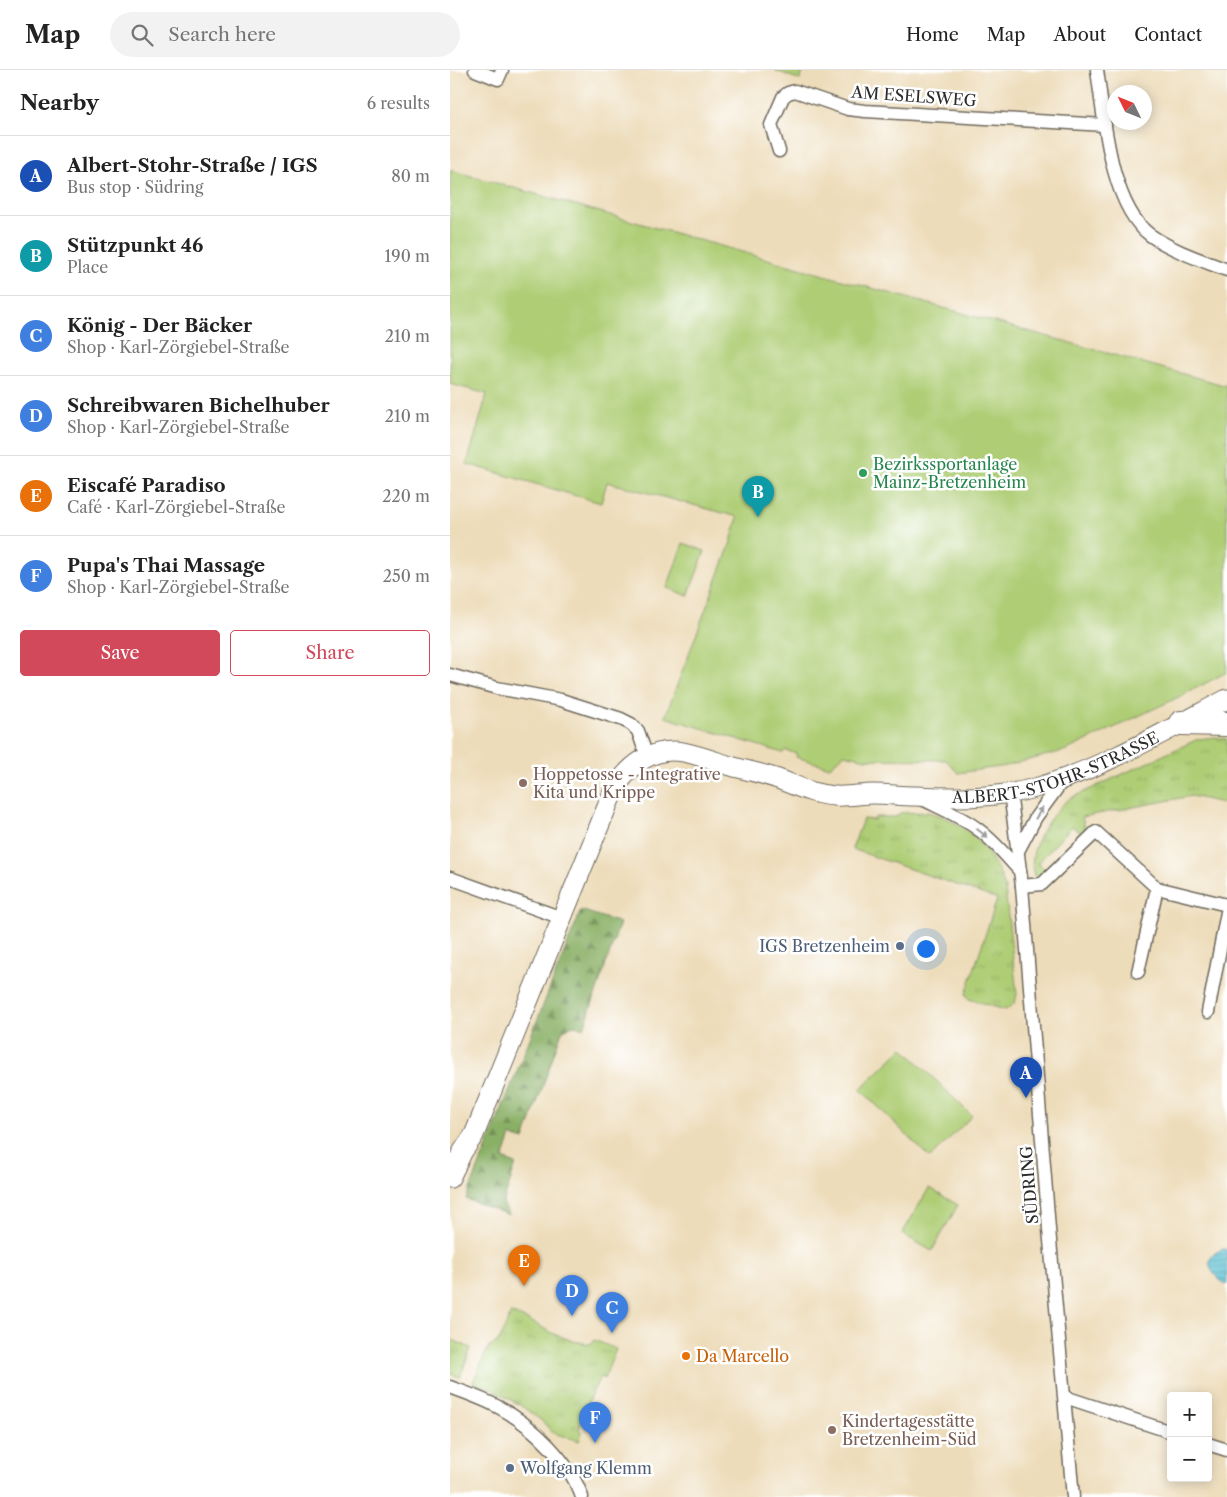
<!DOCTYPE html>
<meta charset="utf-8">
<style>
:root{--surface:#fff;--page:#f2f2f2;--text:#222;--muted:#767676;--line:#e0e0e0;--accent:#d1495b}
body{margin:0;font-family:"Libre Caslon Text",serif;background:var(--page);color:var(--text)}
.controls{position:absolute;right:15px;bottom:15px;display:grid;overflow:hidden;border-radius:5px;box-shadow:0 2px 12px #0003}
.controls button{width:45px;height:45px;display:grid;place-items:center;padding:0;border:0;border-bottom:1px solid var(--line);background:var(--surface);color:var(--text);font:25px sans-serif}
.compass{position:absolute;left:657px;top:15px;width:45px;height:45px;border-radius:50%;background:var(--surface);box-shadow:0 2px 12px #0003;rotate:313deg}
.you{position:absolute;left:475px;top:878px;width:18px;height:18px;margin:-12px;border:4px solid #fff;border-radius:50%;background:#1a73e8;box-shadow:0 0 0 8px #1a73e833}
.badge{display:grid;place-items:center;width:32px;height:32px;border-radius:50%;background:var(--accent);color:#fff;font-size:16px;font-weight:700}
.pin{position:absolute;translate:-50% -41px;filter:drop-shadow(0 1px 2px #0008)}
.pin::after{content:'';position:absolute;top:26px;width:18px;height:15px;background:inherit;clip-path:polygon(0 0,100% 0,50% 100%)}
.list{margin:0;padding:0;list-style:none}
h2{display:flex;justify-content:space-between;align-items:center;height:65px;margin:0;padding:0 20px;font-size:21px}
h2 small{font-size:16px;font-weight:400;color:var(--muted)}
.list li{display:grid;grid-template-columns:32px 1fr auto;gap:15px;align-items:center;box-sizing:border-box;height:80px;padding:0 20px;border-top:1px solid var(--line)}
.list b{display:block;font-size:19px;white-space:nowrap}
.list p{margin:0;font-size:16px;white-space:nowrap;color:var(--muted)}
.list em{font-size:16px;font-style:normal;color:var(--muted)}
.actions{display:flex;gap:10px;padding:15px 20px}
.actions a{flex:1;padding:11px 0;border:1px solid var(--accent);border-radius:5px;text-align:center;font-size:18px;color:var(--accent)}
.actions .main{background:var(--accent);color:#fff}
.icon{flex:none;width:28px;height:28px;fill:none;stroke:currentColor;stroke-width:2;stroke-linecap:round;stroke-linejoin:round}
.map{position:relative;flex:none;width:777px;height:1427px;overflow:hidden}
header{display:flex;align-items:center;gap:30px;box-sizing:border-box;height:70px;padding:0 25px;background:var(--surface);border-bottom:1px solid var(--line)}
header strong{font-size:24px}
nav{display:flex;gap:28px;margin-inline-start:auto;font-size:18px}
.search{width:350px;height:45px;background:var(--page);display:flex;align-items:center;gap:12px;box-sizing:border-box;padding:0 18px;border-radius:28px;color:var(--muted);font-size:19px}
main{display:flex}
aside{flex:1;background:var(--surface)}
.map>svg:first-child{display:block}
.grass{fill:url(#grass-tufts);stroke:#6c7c50}
.forest{fill:url(#forest-firs);stroke:#5a6e48}
.garden{fill:#aecd74;stroke:#6c7c50}
.water{fill:url(#water-rules);stroke:#40747f}
.lines{fill:none;stroke-linecap:round;stroke-linejoin:round}
.street-casing{stroke:#6f695d;stroke-width:15}
.secondary-casing{stroke:#6f695d;stroke-width:21}
.highway-casing{stroke:#6f695d;stroke-width:26}
.street{stroke:#fff;stroke-width:12}
.secondary{stroke:#fff;stroke-width:19}
.highway{stroke:#fff;stroke-width:24}
.oneway{fill:#a0a0a0}
.leisure-dot{fill:#2e9e5b;stroke:#fff;stroke-width:2}
.education-dot{fill:#8d6e63;stroke:#fff;stroke-width:2}
.service-dot{fill:#5c6f8a;stroke:#fff;stroke-width:2}
.food-dot{fill:#e8710a;stroke:#fff;stroke-width:2}
.labels{text-anchor:middle;stroke-width:5;stroke-linejoin:round;paint-order:stroke}
.street-label{font-size:16px;fill:#2b2b2b;stroke:#fff}
.leisure-label{font-size:16px;fill:#27864d;stroke:#fff;text-anchor:start}
.education-label{font-size:16px;fill:#785e54;stroke:#fff;text-anchor:start}
.service-label{font-size:16px;fill:#4e5e75;stroke:#fff;text-anchor:end}
.food-label{font-size:16px;fill:#c56008;stroke:#fff;text-anchor:start}
</style>
<header>
<strong>Map</strong>
<div class="search"><svg class="icon" aria-label="search" viewBox="0 0 24 24"><circle cx="10" cy="10" r="6"/><path d="M15 15l6 6"/></svg>Search here</div>
<nav><a>Home</a><a>Map</a><a>About</a><a>Contact</a></nav>
</header>
<main>
<aside>
<h2>Nearby<small>6 results</small></h2>
<ul class="list">
<li><span class="badge" style="background:#1a4fb4">A</span><div><b>Albert-Stohr-Straße / IGS</b><p>Bus stop · Südring</p></div><em>80 m</em></li>
<li><span class="badge" style="background:#0f9aa8">B</span><div><b>Stützpunkt 46</b><p>Place</p></div><em>190 m</em></li>
<li><span class="badge" style="background:#3f7fe0">C</span><div><b>König - Der Bäcker</b><p>Shop · Karl-Zörgiebel-Straße</p></div><em>210 m</em></li>
<li><span class="badge" style="background:#3f7fe0">D</span><div><b>Schreibwaren Bichelhuber</b><p>Shop · Karl-Zörgiebel-Straße</p></div><em>210 m</em></li>
<li><span class="badge" style="background:#e8710a">E</span><div><b>Eiscafé Paradiso</b><p>Café · Karl-Zörgiebel-Straße</p></div><em>220 m</em></li>
<li><span class="badge" style="background:#3f7fe0">F</span><div><b>Pupa's Thai Massage</b><p>Shop · Karl-Zörgiebel-Straße</p></div><em>250 m</em></li>
</ul>
<div class="actions"><a class="main">Save</a><a>Share</a></div>
</aside>
<div class="map">
<svg width="777" height="1427" viewBox="0 0 777 1427">
<defs>
<pattern id="grass-tufts" width="24" height="20" patternUnits="userSpaceOnUse" patternTransform="scale(1.25)"><rect width="24" height="20" fill="#aecd74"/><path d="M3 7l-1-3M5 7V3M7 7l1-3M15 17l-1-3M17 17v-4M19 17l1-3" fill="none" stroke="#96b065"/></pattern>
<pattern id="forest-firs" width="22" height="20" patternUnits="userSpaceOnUse" patternTransform="scale(1.25)"><rect width="22" height="20" fill="#8ab066"/><path d="M5 1l3.5 6h-7zM16 11l3.5 6h-7z" fill="#718f54"/></pattern>
<pattern id="water-rules" width="6" height="5" patternUnits="userSpaceOnUse" patternTransform="scale(1.25)"><rect width="6" height="5" fill="#56bed3"/><path d="M0 2.5h6" fill="none" stroke="#479bab"/></pattern>
</defs>
<rect width="100%" height="100%" fill="#fff"/>
<filter id="ink" filterUnits="userSpaceOnUse"><feTurbulence type="fractalNoise" baseFrequency=".02" numOctaves="2"/><feDisplacementMap in="SourceGraphic" scale="10" xChannelSelector="R" yChannelSelector="G"/><feConvolveMatrix kernelMatrix="1 2 1 2 8 2 1 2 1" color-interpolation-filters="sRGB"/></filter>
<filter id="wash" filterUnits="userSpaceOnUse"><feTurbulence type="fractalNoise" baseFrequency=".0096" numOctaves="4" result="noise"/><feDisplacementMap in="SourceGraphic" scale="20" xChannelSelector="R" yChannelSelector="G"/><feGaussianBlur stdDeviation="1.12" result="paint"/><feColorMatrix in="noise" values="0 0 0 0 0 0 0 0 0 0 0 0 0 0 0 0 0 1.4 0 .05"/><feComposite in="paint" operator="in"/></filter>
<g filter="url(#wash)">
<rect width="100%" height="100%" fill="#eddcb9"/>
<g class="grass">
<polygon points="324,0 354,0 350,10"/>
<path d="M766,667L777,669V734L741,726L632,747L636,761L632,764L622,756L588,793L597,802L584,806C576,778 599,746 619,729L748,669Z"/>
<path d="M478,742C515,750 546,783 555,819L567,924C566,932 563,936 555,940L519,929L516,924L547,829L402,779L413,749L425,750V747H446L450,743Z"/>
<polygon points="61,1243 82,1252 104,1264 123,1271 139,1274 142,1273 144,1270 166,1279 154,1309 150,1307 135,1338 129,1360 132,1362 129,1371 103,1363 92,1351 70,1335 43,1320 23,1312 38,1278 49,1271"/>
<polygon points="0,1269 21,1278 10,1307 0,1304"/>
</g>
<polygon class="forest" points="131,840 170,853 134,958 123,955 112,961 74,1070 61,1066 53,1089 66,1094 53,1133 59,1145 16,1129"/>
<g class="garden">
<polygon points="0,100 374,205 777,316 777,602 731,626 617,680 556,696 508,703 496,690 416,689 394,684 380,697 346,687 347,684 335,680 333,683 215,647 280,475 288,447 157,412 151,433 17,394 37,324 0,314"/>
<polygon points="233,473 255,481 238,526 217,518"/>
<polygon points="453,978 522,1046 480,1088 410,1019"/>
<polygon points="479,1118 508,1135 482,1181 452,1164"/>
</g>
<path class="water" d="M774,1179H777V1215C768,1210 753,1196 763,1185C765,1182 770,1180 774,1179Z"/>
</g>
<g filter="url(#ink)">
<g class="lines">
<g class="street-casing">
<g id="street">
<polyline points="25,0 48,9 52,0"/>
<path d="M647,0C654,47 660,135 700,165C723,181 751,190 777,200"/>
<polyline points="329,81 321,55 333,27 338,23 345,21 398,39 415,41 655,55"/>
<polyline points="0,605 47,618 111,630 171,649 181,654 188,661 197,687"/>
<polyline points="560,722 572,816 599,1159 623,1427"/>
<path d="M470,728C490,738 511,746 529,760C544,771 557,787 570,801"/>
<polyline points="568,781 586,747 613,710"/>
<polyline points="0,808 112,848"/>
<polyline points="572,816 592,814 646,762 707,818 777,835"/>
<polyline points="688,902 707,818"/>
<polyline points="758,942 777,842"/>
<path d="M0,1317C16,1323 34,1329 50,1338C82,1355 120,1392 132,1427"/>
<polyline points="615,1327 721,1362"/>
<polyline points="758,1374 777,1380"/>
</g>
</g>
<g class="secondary-casing">
<g id="secondary">
<path id="s1" d="M0,1108L13,1081L24,1065L163,722C177,697 202,676 233,682C248,685 262,690 277,695C294,700 311,703 328,709C347,716 364,725 385,726C398,727 411,724 423,724C437,724 451,726 465,726C502,728 549,728 585,718C649,700 718,660 777,629"/>
</g>
</g>
<g class="highway-casing">
<polyline id="highway" points="731,653 777,654"/>
</g>
<use href="#street" class="street"/>
<use href="#secondary" class="secondary"/>
<use href="#highway" class="highway"/>
</g>
<defs><path id="oneway-solid" d="M-6-.8H1V-3.2L6.5 0L1 3.2V.8H-6Z" transform="scale(1.25)"/></defs>
<g class="oneway">
<use href="#oneway-solid" transform="translate(589 743) rotate(-58)"/>
<use href="#oneway-solid" transform="translate(532 763) rotate(38)"/>
</g>
</g>
<circle class="leisure-dot" cx="413" cy="403" r="5"/>
<g class="education-dot">
<circle cx="73" cy="713" r="5"/>
<circle cx="382" cy="1360" r="5"/>
</g>
<g class="service-dot">
<circle cx="450" cy="876" r="5"/>
<circle cx="60" cy="1398" r="5"/>
</g>
<circle class="food-dot" cx="236" cy="1286" r="5"/>
<g class="labels">
<g class="street-label">
<text transform="translate(464 26) rotate(4)" y="6">AM ESELSWEG</text>
<text dy="6" stroke="none"><textPath href="#s1" startOffset="890">ALBERT-STOHR-STRASSE</textPath></text>
<text transform="translate(579 1115) rotate(-95)" y="6">SÜDRING</text>
</g>
<g class="leisure-label">
<text x="423" y="400">Bezirkssportanlage<tspan x="423" dy="18">Mainz-Bretzenheim</tspan></text>
</g>
<g class="education-label">
<text x="83" y="710">Hoppetosse - Integrative<tspan x="83" dy="18">Kita und Krippe</tspan></text>
<text x="392" y="1357">Kindertagesstätte<tspan x="392" dy="18">Bretzenheim-Süd</tspan></text>
</g>
<g class="service-label">
<text x="440" y="882">IGS Bretzenheim</text>
<text x="70" y="1404" text-anchor="start">Wolfgang Klemm</text>
</g>
<g class="food-label">
<text x="246" y="1292">Da Marcello</text>
</g>
</g>
</svg>
<div class="controls">
<button>+</button>
<button>−</button>
</div>
<svg class="compass" viewBox="-18 -18 36 36"><path d="M0-13l5 13h-10z" fill="#e53935"/><path d="M0 13l5-13h-10z" fill="#767676"/></svg>
<div class="you"></div>
<div class="pin badge" style="left:576px;top:1028px;background:#1a4fb4">A</div>
<div class="pin badge" style="left:308px;top:447px;background:#0f9aa8">B</div>
<div class="pin badge" style="left:162px;top:1263px;background:#3f7fe0">C</div>
<div class="pin badge" style="left:122px;top:1246px;background:#3f7fe0">D</div>
<div class="pin badge" style="left:74px;top:1216px;background:#e8710a">E</div>
<div class="pin badge" style="left:145px;top:1373px;background:#3f7fe0">F</div>
</div>
</main>
